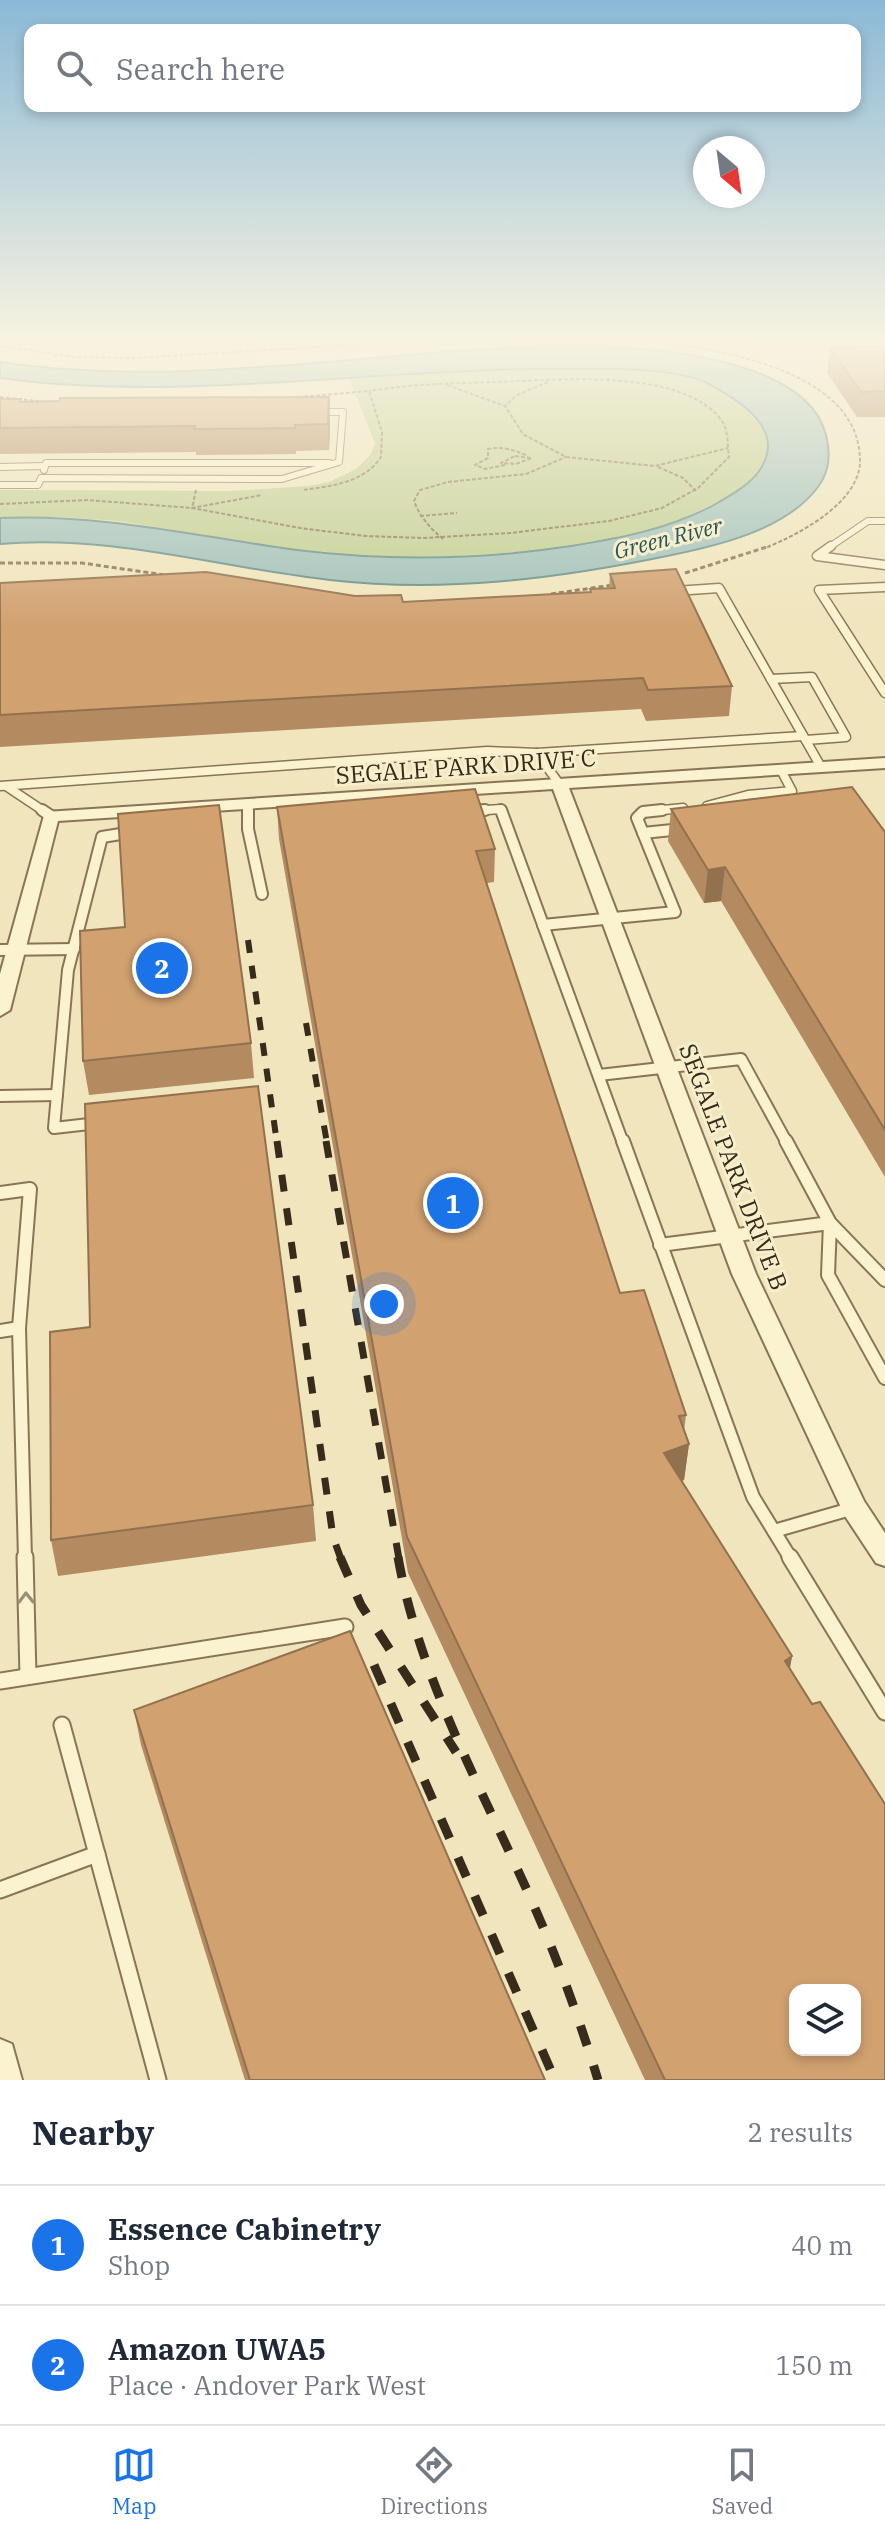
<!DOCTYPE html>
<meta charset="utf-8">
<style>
:root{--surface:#fff;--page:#f6f6f7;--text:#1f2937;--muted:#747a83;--line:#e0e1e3;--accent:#1a73e8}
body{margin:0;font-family:"IBM Plex Serif",serif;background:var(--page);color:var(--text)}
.controls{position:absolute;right:24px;bottom:24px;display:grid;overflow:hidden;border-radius:16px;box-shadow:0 4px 12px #0003}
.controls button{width:72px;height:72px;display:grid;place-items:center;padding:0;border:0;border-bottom:2px solid var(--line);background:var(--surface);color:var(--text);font:40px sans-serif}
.compass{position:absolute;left:693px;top:136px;width:72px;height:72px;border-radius:50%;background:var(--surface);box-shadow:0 4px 12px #0003;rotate:151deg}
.you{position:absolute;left:384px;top:1304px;width:28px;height:28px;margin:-20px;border:6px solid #fff;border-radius:50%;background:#1a73e8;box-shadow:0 0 0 12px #1a73e833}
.badge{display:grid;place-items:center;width:52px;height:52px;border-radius:50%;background:var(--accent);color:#fff;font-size:26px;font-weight:700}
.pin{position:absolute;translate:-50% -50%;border:4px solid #fff;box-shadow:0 2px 8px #0006}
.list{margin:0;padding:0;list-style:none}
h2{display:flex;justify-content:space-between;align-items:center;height:104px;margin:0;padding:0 32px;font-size:34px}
h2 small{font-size:26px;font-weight:400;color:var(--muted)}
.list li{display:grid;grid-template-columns:52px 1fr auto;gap:24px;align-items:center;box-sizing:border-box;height:120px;padding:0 32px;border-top:2px solid var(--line)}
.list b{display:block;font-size:30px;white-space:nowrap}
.list p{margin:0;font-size:26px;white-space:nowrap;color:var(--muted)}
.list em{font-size:26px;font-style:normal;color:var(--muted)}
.icon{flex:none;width:44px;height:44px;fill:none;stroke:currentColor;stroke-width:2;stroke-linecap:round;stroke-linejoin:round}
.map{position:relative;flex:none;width:885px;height:2080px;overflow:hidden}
.search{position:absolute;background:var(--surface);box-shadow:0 4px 12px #0003;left:24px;right:24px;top:24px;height:88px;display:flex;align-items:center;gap:20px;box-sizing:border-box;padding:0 28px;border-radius:16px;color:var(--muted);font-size:30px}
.sheet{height:344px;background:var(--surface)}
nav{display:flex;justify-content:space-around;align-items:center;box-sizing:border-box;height:112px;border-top:2px solid var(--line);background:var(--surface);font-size:22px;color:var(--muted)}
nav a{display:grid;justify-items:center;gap:4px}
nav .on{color:var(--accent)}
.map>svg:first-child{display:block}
.green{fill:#c1ce90}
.water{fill:#a0c1ba;stroke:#688f89;stroke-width:2}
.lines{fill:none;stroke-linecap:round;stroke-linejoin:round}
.service-far4-casing{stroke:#897555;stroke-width:8}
.service-far3-casing{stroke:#897555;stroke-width:11}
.service-far2-casing{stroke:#897555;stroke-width:14}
.service-far1-casing{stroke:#897555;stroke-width:16}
.service-casing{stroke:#897555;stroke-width:19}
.minor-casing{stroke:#897555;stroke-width:4}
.path-far1{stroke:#897555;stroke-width:2;stroke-dasharray:4 2;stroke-linecap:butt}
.path{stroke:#897555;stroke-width:3;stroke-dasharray:5 3;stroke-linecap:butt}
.service-far4{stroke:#fbf2d0;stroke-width:6}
.service-far3{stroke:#fbf2d0;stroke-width:8}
.service-far2{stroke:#fbf2d0;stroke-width:10}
.service-far1{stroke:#fbf2d0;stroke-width:12}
.service{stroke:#fbf2d0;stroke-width:15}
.minor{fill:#fbf2d0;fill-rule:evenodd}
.rail-far2{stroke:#372b1b;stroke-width:6;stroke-dasharray:13 13;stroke-linecap:butt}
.rail-far1{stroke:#372b1b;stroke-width:7;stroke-dasharray:17 17;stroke-linecap:butt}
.rail{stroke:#372b1b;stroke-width:9;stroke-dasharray:21 21;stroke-linecap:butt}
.wall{fill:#b48a60}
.shaded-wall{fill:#92714e}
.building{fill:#d1a170;stroke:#92714e;stroke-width:2;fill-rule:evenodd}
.oneway{stroke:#998e76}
.labels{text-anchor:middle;stroke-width:6;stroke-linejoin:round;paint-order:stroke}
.far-water-label{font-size:22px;font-style:italic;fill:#295658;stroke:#f7efcc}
.street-label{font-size:24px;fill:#372b1b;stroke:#f7efcc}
</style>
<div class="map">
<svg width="885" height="2080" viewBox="0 0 885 2080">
<rect width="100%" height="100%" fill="#f0e5bc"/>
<path class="green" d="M552,369C601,369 652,368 699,380C711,384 721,392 731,399C776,429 782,460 735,493L666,527L643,534L549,550L409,559L294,549L117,521L61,517L0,518V490L231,491L308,486L329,482L356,469L371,454L375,443L348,376Z"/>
<path class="water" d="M566,346C633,346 806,353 826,435C831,454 830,471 818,487C786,530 717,546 667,556C556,579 443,593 330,580C221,568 111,534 0,544V518C105,514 194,536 297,550C388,561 480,560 571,546C620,538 665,530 710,507C732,495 761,480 767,454C775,422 733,397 709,384C673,365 584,369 541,369C363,370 176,402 0,378V362C187,390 378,349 566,346Z"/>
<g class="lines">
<g class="service-far4-casing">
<g id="service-far4">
<polyline points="45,466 46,463 329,463"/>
<polyline points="0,467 45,466 44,470"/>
<polyline points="0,485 38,485 41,478 282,479 339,462 343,412 318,412"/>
<polyline points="828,548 868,521 885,521"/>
</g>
</g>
<g class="service-far3-casing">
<g id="service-far3">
<polyline points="831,546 817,556 885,565"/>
<polyline points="885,587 819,590 885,693"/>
<polyline points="675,591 719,588 821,767"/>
<polyline points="771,679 812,677 846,737 806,740"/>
<polyline points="537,753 803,736"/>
<polyline points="0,786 487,751 537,753 560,785"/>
<polyline points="6,786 45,812"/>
<polyline points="248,804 248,812"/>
<polyline points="707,806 748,795 792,791 781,770"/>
<polyline points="472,811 501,809 502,812"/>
<polyline points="643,812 683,808"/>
</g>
</g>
<g class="service-far2-casing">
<g id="service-far2">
<polyline points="42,810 51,816"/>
<polyline points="248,810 248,829 262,894"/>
<polyline points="501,810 623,1143"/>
<polyline points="472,811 485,810"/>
<polyline points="643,833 682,829"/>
<polyline points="543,925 675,912 637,818 643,812 662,810"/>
<polyline points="0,950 74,949"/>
<polyline points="599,1075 741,1059 787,1143"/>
<polyline points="0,1096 57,1095"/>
<polyline points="98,1123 54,1128 68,970 102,837 133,832"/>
</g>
</g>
<g class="service-far1-casing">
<g id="service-far1">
<polyline points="623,1141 753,1497 791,1559"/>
<polyline points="786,1141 830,1223 885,1280"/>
<polyline points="0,1193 30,1189 19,1328 25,1559"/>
<polyline points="660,1245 830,1223 828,1275 885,1378"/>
<polyline points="0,1331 19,1328"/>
<polyline points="774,1531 854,1508"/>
</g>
</g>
<g class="service-casing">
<g id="service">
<polyline points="25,1557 28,1676"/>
<polyline points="790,1557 885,1712"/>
<polyline points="0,1681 345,1627"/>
<polyline points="62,1725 158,2080"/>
<polyline points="0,1890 97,1854"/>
</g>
</g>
<g class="minor-casing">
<g id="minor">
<polygon points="885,758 885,768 569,788 756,1274 864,1501 885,1533 885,1566 876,1563 845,1516 732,1274 553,789 58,821 10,1010 0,1016 0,974 45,812"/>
<polygon points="0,2039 12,2044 22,2080 0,2080"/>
</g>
</g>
<g class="path-far1">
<path d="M604,337C680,343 861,358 860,462C859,503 798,535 765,548"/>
<polyline points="0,346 76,357 136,358 483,337"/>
<polyline points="548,382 517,395 505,406 523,434 566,457 655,466 728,448"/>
<polyline points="447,385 505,406"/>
<polyline points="0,397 45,402"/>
<path d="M286,398L369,391L382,432L381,457C364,483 331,486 303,490"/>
<polygon points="515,456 532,458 516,464 501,463"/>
<path d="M505,465L485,469L475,465L488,458V449C502,446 515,450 528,456"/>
<polyline points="658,467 683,478 696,491"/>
<path d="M196,490L192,508L300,528L365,536L423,538L510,533L609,521L662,508L698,488L729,457C727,445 729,432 722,421C683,367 556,380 498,382C455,383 412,384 369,391"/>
<polyline points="0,504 87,500 192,508 262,495"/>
<polyline points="420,516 457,513"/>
<path d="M443,539C430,528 420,517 414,501L420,490L448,482L526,474L566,457"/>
</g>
<g class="path">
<polyline points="0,563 82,563 165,575"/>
<polyline points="685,573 770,546"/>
<polyline points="551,594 613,585"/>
</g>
<use href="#service-far4" class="service-far4"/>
<use href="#service-far3" class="service-far3"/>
<use href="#service-far2" class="service-far2"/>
<use href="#service-far1" class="service-far1"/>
<use href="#service" class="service"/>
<use href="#minor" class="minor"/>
<g class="rail-far2">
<polyline points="248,940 277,1143"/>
<polyline points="306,1023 327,1143"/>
</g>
<g class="rail-far1">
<polyline points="277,1141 333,1537 341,1559"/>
<polyline points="326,1141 399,1559"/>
</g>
<g class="rail">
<polyline points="340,1557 361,1605 456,1752"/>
<path d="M398,1557C419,1677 481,1787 530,1897C557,1957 579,2018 598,2080"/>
<polyline points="374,1665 555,2080"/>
</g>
</g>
<g class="wall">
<polygon points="885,346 885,417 857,417 827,373 830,348"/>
<polygon points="0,399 22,402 330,423 329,450 296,451 296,454 196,455 196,452 0,454"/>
<polygon points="610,574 732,686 729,716 646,721 641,709 0,747 0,583 355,596 403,602 590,592 590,589 609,588"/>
<polygon points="277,807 495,849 494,882 487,883 620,1293 686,1415 684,1431 689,1444 684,1480 682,1481 792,1656 790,1669 885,2080 645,2080 408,1573 279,839"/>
<polygon points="671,809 885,832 885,1177 721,901 704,903 668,841"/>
<polygon points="251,1043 254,1078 89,1095 83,1061"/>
<polygon points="90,1327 313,1505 316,1541 58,1576 51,1540"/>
<polygon points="134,1710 545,2080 245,2080 141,1745"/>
</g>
<g class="shaded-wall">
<polygon points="329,397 330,423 329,450 328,424"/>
<polygon points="725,867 721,901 704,903 708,870"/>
<polygon points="689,1444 684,1480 660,1489 664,1453"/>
<polygon points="792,1656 785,1692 785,1661"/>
</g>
<g class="building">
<polygon points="885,346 885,391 861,392 830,348"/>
<polygon points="329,397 328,424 295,425 295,428 194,429 195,426 0,428 0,399 21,399 20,402 59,401 60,398"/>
<polygon points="676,569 732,686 648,690 643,678 0,715 0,583 206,572 355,596 401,595 403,602 591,592 590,589 615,588 610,574"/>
<polygon points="852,787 885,832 885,1130 725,867 708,870 671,809"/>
<path d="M475,789L495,849L476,851L620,1293L644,1290L686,1415L679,1416L689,1444L664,1453L792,1656L785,1661L812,1704L820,1702L885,1804V2080H665L407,1537L277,807ZM795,1990H855V2050H795Z"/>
<polygon points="219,805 251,1043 83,1061 80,931 125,927 118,814"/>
<polygon points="258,1086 313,1505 51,1540 50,1332 90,1327 85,1104"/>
<polygon points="350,1631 545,2080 250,2080 134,1710"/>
</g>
<defs><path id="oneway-chevron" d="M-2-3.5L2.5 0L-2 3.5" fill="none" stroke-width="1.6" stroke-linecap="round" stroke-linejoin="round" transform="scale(2)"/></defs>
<use class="oneway" href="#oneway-chevron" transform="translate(26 1598) rotate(-91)"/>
<linearGradient id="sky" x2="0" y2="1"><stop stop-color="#8bb9d6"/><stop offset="0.54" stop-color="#f8f3e1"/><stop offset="1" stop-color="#f8f3e1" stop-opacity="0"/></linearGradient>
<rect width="885" height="628" fill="url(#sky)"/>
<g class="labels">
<g class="far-water-label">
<text transform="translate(668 538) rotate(-14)" y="8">Green River</text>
</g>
<g class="street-label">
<text transform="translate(466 767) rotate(-4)" y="8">SEGALE PARK DRIVE C</text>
<text transform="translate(733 1167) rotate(69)" y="8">SEGALE PARK DRIVE B</text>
</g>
</g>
</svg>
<div class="controls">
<button><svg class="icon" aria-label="layers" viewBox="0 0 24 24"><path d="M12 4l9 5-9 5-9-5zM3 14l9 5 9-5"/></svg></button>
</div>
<svg class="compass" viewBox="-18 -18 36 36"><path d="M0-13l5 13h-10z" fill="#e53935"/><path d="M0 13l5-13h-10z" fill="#747a83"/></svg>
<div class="you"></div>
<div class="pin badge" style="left:453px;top:1203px">1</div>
<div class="pin badge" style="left:162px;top:968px">2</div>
<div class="search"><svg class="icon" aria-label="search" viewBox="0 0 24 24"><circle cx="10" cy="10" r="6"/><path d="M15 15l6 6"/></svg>Search here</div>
</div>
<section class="sheet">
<h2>Nearby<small>2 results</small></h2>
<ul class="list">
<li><span class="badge">1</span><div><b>Essence Cabinetry</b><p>Shop</p></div><em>40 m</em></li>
<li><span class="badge">2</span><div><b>Amazon UWA5</b><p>Place · Andover Park West</p></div><em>150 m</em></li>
</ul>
</section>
<nav>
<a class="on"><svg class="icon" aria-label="map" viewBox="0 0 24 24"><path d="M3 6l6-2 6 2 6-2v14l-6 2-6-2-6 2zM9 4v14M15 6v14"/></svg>Map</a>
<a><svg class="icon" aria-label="directions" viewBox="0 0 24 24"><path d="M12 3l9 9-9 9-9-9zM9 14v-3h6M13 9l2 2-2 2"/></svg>Directions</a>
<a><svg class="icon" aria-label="saved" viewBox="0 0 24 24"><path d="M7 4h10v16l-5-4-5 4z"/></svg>Saved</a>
</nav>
